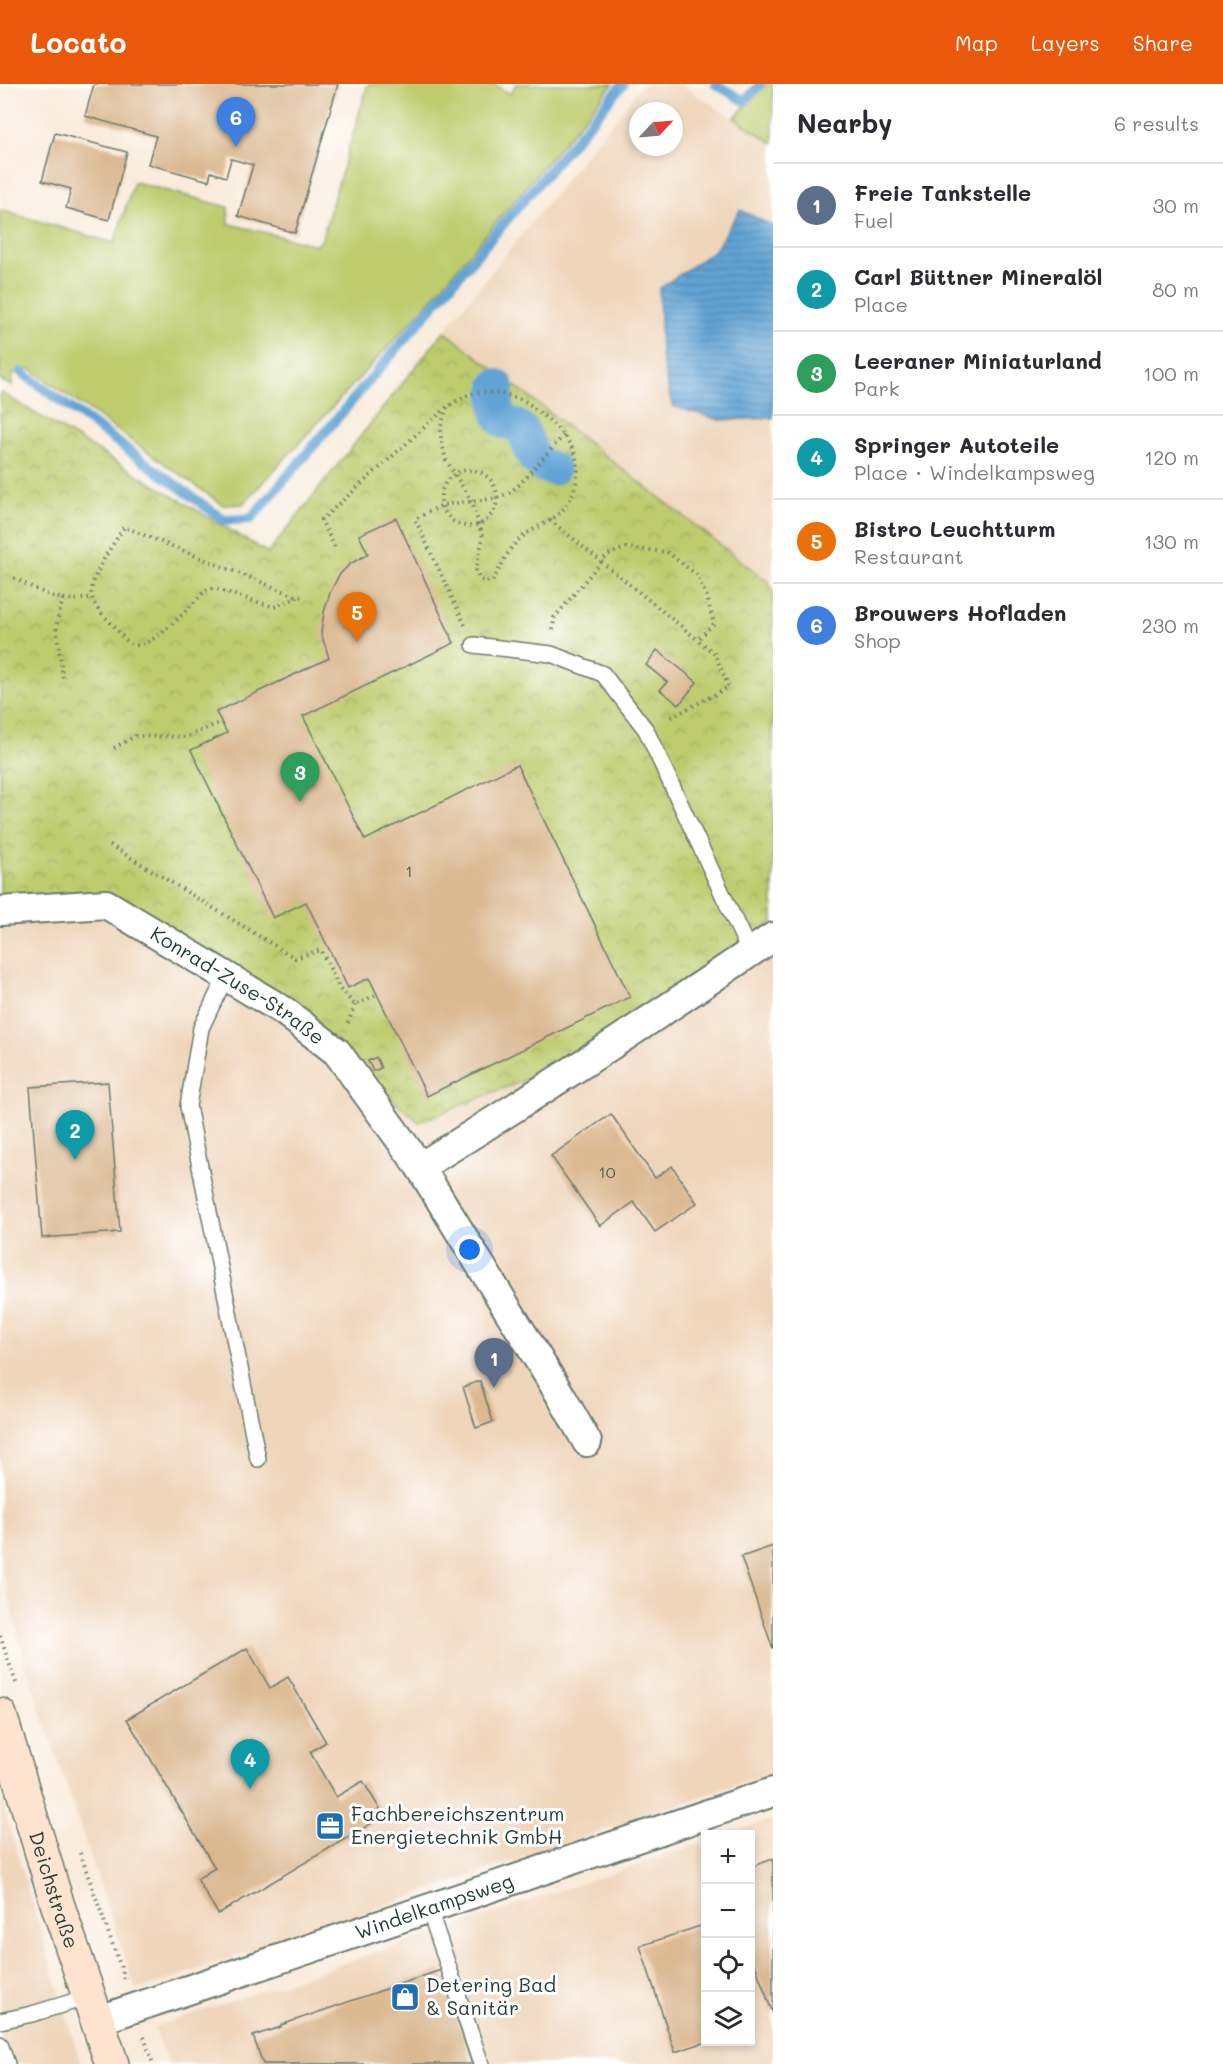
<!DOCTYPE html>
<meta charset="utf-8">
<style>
:root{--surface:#fff;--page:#f7f7f7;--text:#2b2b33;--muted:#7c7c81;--line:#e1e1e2;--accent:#ea580c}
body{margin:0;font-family:Mali,sans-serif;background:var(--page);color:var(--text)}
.controls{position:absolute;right:18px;bottom:18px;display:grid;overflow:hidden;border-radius:0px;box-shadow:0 3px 9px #0003}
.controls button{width:54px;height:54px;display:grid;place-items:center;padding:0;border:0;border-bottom:2px solid var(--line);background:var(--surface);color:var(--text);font:30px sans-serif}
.compass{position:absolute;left:629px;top:18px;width:54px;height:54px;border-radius:50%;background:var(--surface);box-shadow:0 3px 9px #0003;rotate:64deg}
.you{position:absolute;left:470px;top:1166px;width:21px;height:21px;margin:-15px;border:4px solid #fff;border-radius:50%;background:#1a73e8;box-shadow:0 0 0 9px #1a73e833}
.badge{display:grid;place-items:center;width:39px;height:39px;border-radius:50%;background:var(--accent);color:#fff;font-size:20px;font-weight:700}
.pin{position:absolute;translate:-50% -50px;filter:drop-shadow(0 2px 3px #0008)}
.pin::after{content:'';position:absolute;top:32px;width:21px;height:18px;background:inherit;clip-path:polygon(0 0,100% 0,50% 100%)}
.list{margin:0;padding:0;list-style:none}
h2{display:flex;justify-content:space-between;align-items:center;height:78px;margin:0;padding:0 24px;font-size:26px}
h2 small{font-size:20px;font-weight:400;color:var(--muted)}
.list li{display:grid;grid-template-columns:39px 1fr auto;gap:18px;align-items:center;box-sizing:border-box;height:84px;padding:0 24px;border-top:2px solid var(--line)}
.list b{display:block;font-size:22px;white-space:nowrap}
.list p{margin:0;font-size:20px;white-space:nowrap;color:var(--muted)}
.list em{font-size:20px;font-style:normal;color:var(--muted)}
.icon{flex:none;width:33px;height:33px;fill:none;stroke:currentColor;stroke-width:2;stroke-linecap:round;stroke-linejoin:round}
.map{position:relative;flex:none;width:773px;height:1980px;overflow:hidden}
header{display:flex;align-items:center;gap:36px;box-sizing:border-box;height:84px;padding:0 30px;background:var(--accent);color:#fff}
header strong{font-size:28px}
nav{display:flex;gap:33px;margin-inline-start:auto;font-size:21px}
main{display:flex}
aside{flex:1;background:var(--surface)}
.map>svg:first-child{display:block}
.built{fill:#efd6bb;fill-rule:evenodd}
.grass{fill:#becc6e;stroke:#6e8451;stroke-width:1.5}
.park{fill:url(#park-crowns);stroke:#6e8451;stroke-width:1.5}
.water{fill:url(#water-rules);stroke:#407084;stroke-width:1.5}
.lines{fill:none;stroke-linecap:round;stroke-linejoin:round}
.stream{stroke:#60a3d4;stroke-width:10}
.canal{stroke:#60a3d4;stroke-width:34}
.building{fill:#dab890}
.service-casing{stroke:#6b7a6e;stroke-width:18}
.minor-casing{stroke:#6b7a6e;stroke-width:32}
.secondary-casing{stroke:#6b7a6e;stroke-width:36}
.path{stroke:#6b7a6e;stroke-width:4;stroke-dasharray:1.5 4.5;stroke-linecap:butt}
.service{stroke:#fff;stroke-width:15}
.minor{stroke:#fff;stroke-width:28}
.secondary{stroke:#fde4d1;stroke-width:33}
.labels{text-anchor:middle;stroke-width:6;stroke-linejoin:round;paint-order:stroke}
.number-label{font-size:16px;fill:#4e5c4b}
.street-label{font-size:20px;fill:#1f3d34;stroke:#fff}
.poi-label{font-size:20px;fill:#1f3d34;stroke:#fff;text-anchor:start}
</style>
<header>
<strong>Locato</strong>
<nav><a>Map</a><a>Layers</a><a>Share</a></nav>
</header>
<main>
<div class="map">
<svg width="773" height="1980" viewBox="0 0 773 1980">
<defs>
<pattern id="park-crowns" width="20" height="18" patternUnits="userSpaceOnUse" patternTransform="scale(1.5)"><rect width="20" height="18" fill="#becc6e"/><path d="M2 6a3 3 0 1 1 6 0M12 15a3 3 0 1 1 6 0" fill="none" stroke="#9aa75b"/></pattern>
<pattern id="water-rules" width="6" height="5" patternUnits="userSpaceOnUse" patternTransform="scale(1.5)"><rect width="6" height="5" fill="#60a3d4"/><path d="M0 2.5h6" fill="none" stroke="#4f86ad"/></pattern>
</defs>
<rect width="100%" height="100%" fill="#fff"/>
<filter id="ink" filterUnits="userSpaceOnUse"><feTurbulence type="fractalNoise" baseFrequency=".0167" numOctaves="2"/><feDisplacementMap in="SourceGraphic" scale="12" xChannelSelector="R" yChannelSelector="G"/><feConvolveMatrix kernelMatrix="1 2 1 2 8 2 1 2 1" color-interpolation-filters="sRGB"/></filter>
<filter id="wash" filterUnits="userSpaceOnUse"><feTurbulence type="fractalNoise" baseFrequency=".008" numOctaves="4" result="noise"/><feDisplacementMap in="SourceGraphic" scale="24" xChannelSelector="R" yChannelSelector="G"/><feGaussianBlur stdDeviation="1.35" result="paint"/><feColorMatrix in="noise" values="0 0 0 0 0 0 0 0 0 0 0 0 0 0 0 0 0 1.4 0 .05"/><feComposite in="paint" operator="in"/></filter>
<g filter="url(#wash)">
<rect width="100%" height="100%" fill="#f9ebdb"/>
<g class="built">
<path d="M643,0H680L773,60V507L767,497L444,247ZM638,27H674V63H638Z"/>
<polygon points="112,816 302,936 419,1038 532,993 634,931 773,838 773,1688 136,1907 25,1580 0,1478 0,824"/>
<polygon points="0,1707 6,1732 81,1980 0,1980"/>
<polygon points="773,1735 773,1980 168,1980 154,1943 705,1758 706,1958 750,1958 750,1750 726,1750"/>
</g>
<g class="grass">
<polygon points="368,0 494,0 510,10 516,0 613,0 423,225 243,420 223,421 30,285 13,290 12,302 0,296 0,126 114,159 134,98 228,123 229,140 316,161 321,157"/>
<polygon points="766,0 773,0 773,59 734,34"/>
</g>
<polygon class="park" points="444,247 767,497 773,507 773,838 634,931 532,993 419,1038 302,936 112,816 0,824 0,308 268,469"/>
<polygon class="water" points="740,126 773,142 773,334 720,336 672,322 661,272 659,205 715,166"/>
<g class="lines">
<g class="stream">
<polyline points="715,0 745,17 761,0"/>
<polyline points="21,288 224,436 251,435 623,0"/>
</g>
<path class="canal" d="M497,302C497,316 494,327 504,338C540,343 515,373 553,385"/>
</g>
<g id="blocks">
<g class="building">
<polygon points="94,0 338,0 295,149 238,132 253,81 231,75 226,93 211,88 209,97 148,80 156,52 85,32"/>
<polygon points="55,49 127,68 109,136 66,124 71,105 42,97"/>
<polygon points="396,434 454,559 303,632 365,756 517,681 630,913 427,1012 369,894 348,904 306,818 273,834 191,666 227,649 216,628 329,574 321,549 324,528 330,509 339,491 350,480 368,470 359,451"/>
<polygon points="657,566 697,598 679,621 660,606 667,598 646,581"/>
<polygon points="376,973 381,984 373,987 368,977"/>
<polygon points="108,998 120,1148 42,1154 30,1003"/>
<polygon points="611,1030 655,1094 672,1082 697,1119 655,1148 634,1118 600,1142 551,1072"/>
<polygon points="480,1297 493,1338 476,1344 463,1303"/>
<polygon points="773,1462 773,1565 741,1473"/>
<polygon points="247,1564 270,1604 288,1593 326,1658 310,1668 336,1713 363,1697 384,1732 218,1830 197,1795 215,1784 127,1635"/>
<polygon points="773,1775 773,1930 750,1867 750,1783"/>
<polygon points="706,1840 706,1939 704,1940 706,1958 675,1968 640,1862"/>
<polygon points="441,1886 472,1980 263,1980 253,1952 281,1943 281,1941"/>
</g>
</g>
</g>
<g filter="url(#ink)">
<use href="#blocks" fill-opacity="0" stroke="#6b7a6e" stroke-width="1.5"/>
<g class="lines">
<g class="service-casing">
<g id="service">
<polyline points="474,561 551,570 603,590 646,646 750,869"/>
<polyline points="226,892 201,944 188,1022 258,1375"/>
<polyline points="429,1825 481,1980"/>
<polyline points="0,1937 32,1930 88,1913"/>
<polyline points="0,1960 7,1980"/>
</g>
</g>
<g class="minor-casing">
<g id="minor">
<path id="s1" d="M0,827L106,820L284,927L337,968L420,1083L561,1312L587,1358"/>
<path d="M420,1083C540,1009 657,932 773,853"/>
<path id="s2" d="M96,1937L773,1708"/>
</g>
</g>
<g class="secondary-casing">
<g id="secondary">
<path id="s3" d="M0,1631L58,1822L112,1980"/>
</g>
</g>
<g class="path">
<circle cx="469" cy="414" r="28"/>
<polyline points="550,436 714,569 729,603 668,635"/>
<path d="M335,463L321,436L447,323C454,319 463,312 471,310C486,305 516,311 529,320C558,343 588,366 574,406C571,415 564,427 556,432C545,441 531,445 521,454C507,465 502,482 493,496L485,498L479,495L476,486L483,453L472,418L446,376L441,355V342L447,323"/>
<path d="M14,494C41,508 62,521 92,513"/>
<path d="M298,513L274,523L213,504L206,506C192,520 158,559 138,561C127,562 120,549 114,542C106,534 95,524 92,513C87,496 115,458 124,443L298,513L303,512"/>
<polyline points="63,515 56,542 63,594"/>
<polyline points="465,541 415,435 442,421 497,414 509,409 520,400 564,351"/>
<polyline points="553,546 554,534 601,478 607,471 626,464 667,468 697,491 707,513 714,540 697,556"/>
<polyline points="114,664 135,652 186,653 221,638"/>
<polyline points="110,761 295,874 321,866 340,905 355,921 377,910"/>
<polyline points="348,939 355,921"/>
<polyline points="0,1552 17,1602"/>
<polyline points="80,1769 125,1895"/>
<polyline points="144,1953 153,1980"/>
</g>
<use href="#service" class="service"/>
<use href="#minor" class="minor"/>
<use href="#secondary" class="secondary"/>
</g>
</g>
<defs>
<g id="office-square" transform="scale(1.5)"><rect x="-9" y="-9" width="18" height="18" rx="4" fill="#1f6fb2" stroke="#fff"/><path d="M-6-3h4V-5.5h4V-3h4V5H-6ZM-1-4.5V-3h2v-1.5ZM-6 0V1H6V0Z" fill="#fff"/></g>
<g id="shop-square" transform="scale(1.5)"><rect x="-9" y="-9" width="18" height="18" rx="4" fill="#1f6fb2" stroke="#fff"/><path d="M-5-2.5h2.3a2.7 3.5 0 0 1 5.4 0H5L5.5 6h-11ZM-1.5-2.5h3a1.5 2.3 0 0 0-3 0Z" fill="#fff"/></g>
</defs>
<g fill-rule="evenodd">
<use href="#office-square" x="330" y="1742"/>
<use href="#shop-square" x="405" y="1913"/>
</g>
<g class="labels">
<g class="number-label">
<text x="409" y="793">1</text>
<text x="607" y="1094">10</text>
</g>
<g class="street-label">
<text dy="7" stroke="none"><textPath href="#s1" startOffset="261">Konrad-Zuse-Straße</textPath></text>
<text dy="7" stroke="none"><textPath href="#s3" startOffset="183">Deichstraße</textPath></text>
<text dy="7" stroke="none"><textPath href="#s2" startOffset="357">Windelkampsweg</textPath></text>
</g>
<g class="poi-label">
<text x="351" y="1737">Fachbereichszentrum<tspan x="351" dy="23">Energietechnik GmbH</tspan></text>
<text x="426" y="1908">Detering Bad<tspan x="426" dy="23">&amp; Sanitär</tspan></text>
</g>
</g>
</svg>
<div class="controls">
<button>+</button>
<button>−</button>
<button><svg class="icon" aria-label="locate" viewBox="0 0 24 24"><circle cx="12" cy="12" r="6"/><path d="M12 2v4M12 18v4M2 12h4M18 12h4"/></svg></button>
<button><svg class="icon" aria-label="layers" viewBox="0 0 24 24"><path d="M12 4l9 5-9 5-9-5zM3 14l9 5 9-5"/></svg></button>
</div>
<svg class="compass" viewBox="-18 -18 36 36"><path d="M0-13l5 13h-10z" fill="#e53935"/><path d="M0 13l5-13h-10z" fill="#7c7c81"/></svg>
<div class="you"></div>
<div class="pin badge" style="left:494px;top:1304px;background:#5c6f8a">1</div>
<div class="pin badge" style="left:75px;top:1076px;background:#0f9aa8">2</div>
<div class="pin badge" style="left:300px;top:718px;background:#2e9e5b">3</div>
<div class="pin badge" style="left:250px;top:1705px;background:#0f9aa8">4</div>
<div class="pin badge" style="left:357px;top:558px;background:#e8710a">5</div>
<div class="pin badge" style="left:236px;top:63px;background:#3f7fe0">6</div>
</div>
<aside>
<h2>Nearby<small>6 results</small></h2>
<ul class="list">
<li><span class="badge" style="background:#5c6f8a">1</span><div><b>Freie Tankstelle</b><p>Fuel</p></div><em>30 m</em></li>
<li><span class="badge" style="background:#0f9aa8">2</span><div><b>Carl Büttner Mineralöl</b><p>Place</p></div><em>80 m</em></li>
<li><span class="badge" style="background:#2e9e5b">3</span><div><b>Leeraner Miniaturland</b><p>Park</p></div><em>100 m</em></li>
<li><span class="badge" style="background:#0f9aa8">4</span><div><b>Springer Autoteile</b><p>Place · Windelkampsweg</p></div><em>120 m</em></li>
<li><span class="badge" style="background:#e8710a">5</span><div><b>Bistro Leuchtturm</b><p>Restaurant</p></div><em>130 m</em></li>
<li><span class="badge" style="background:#3f7fe0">6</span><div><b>Brouwers Hofladen</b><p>Shop</p></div><em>230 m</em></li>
</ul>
</aside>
</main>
